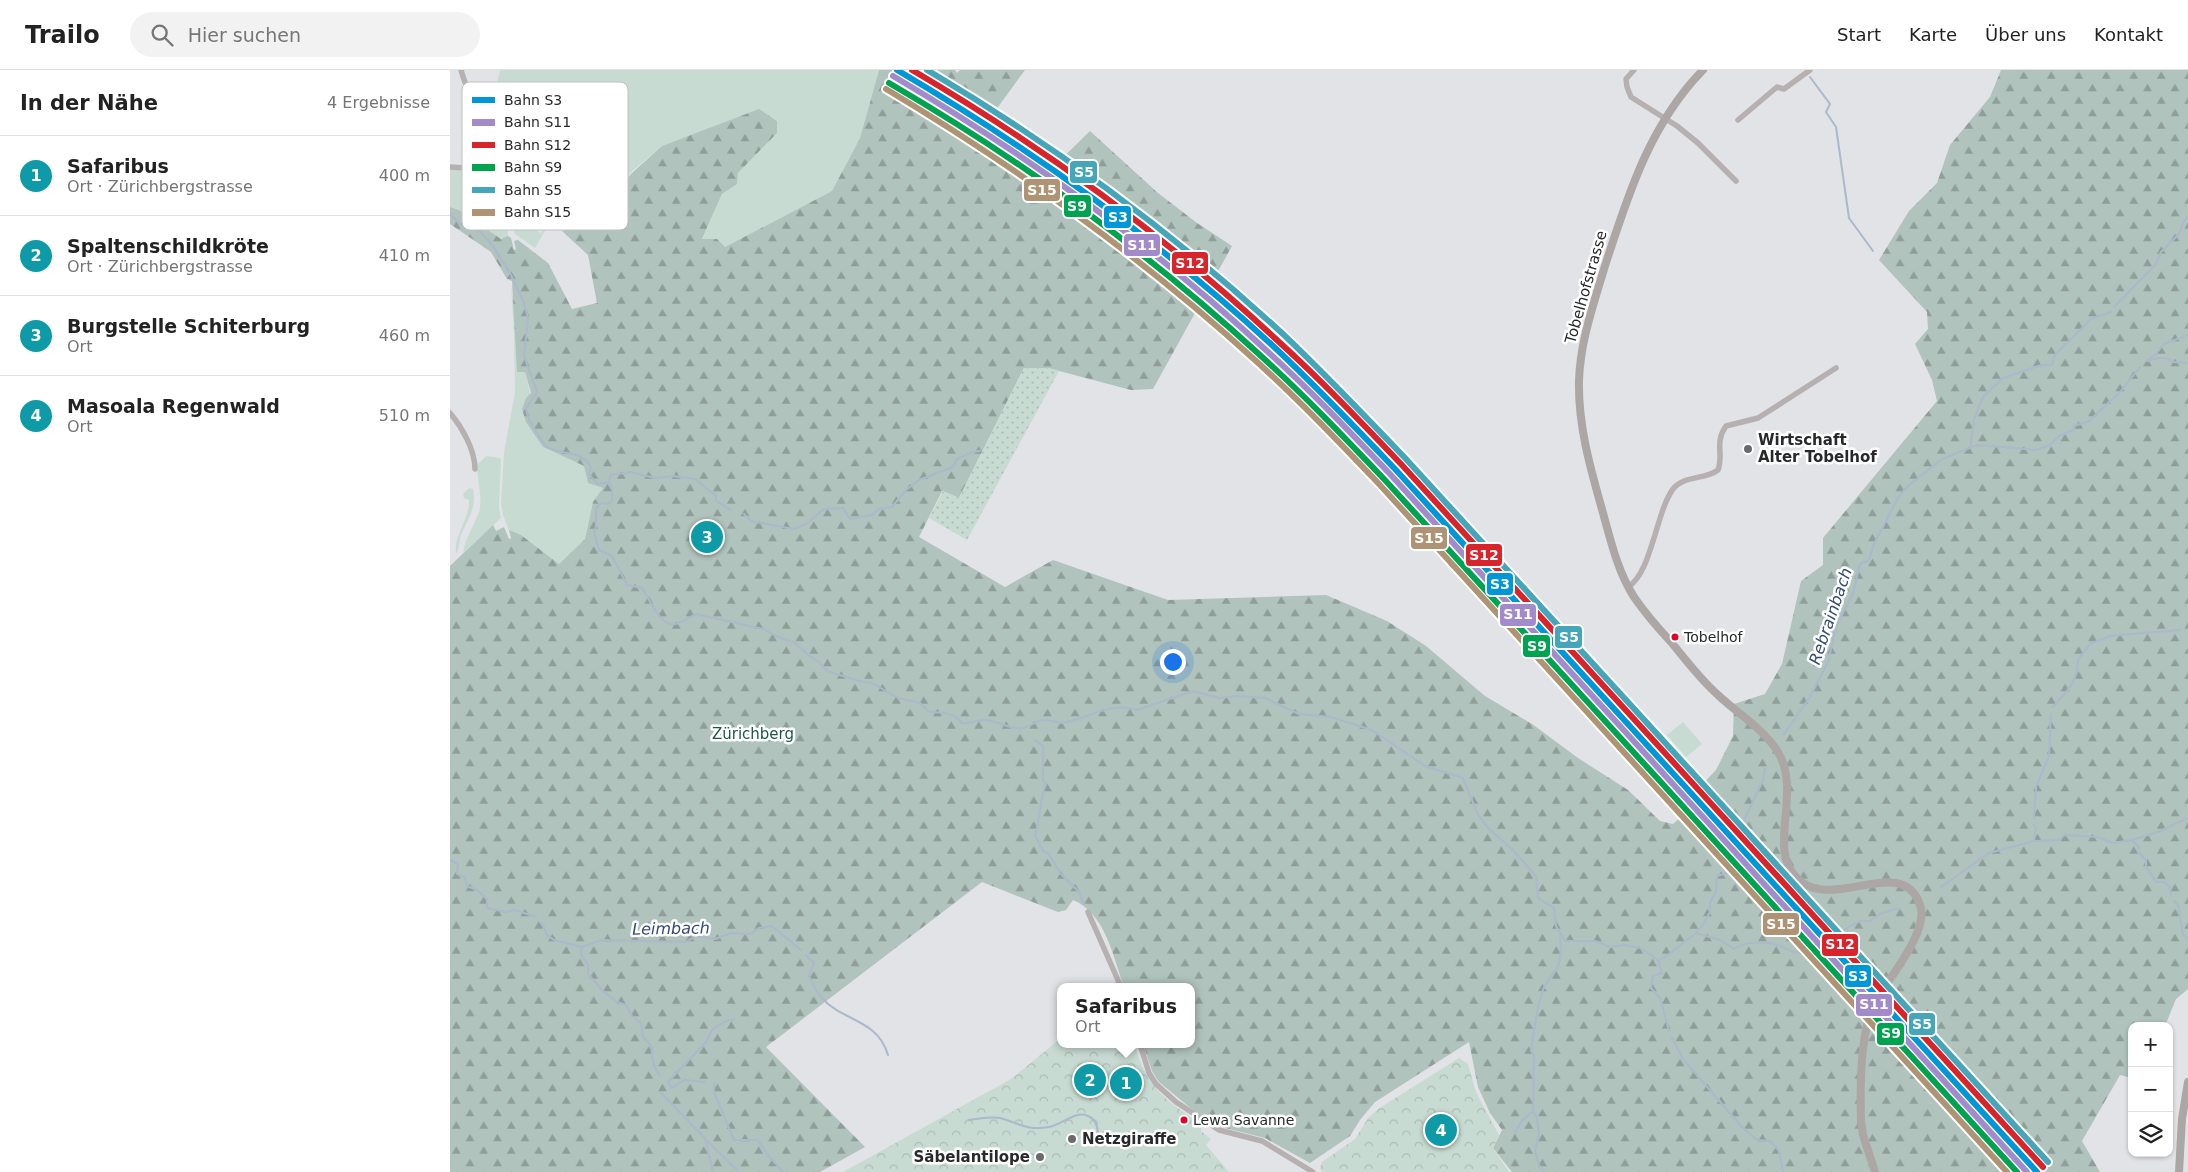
<!DOCTYPE html>
<html lang="de">
<meta charset="utf-8">
<style>
:root{--surface:#fff;--page:#f2f2f2;--text:#222;--muted:#767676;--line:#e0e0e0;--accent:#db2777}
body{margin:0;font-family:"DejaVu Sans",sans-serif;background:var(--page);color:var(--text)}
.controls{position:absolute;right:15px;bottom:15px;display:grid;overflow:hidden;border-radius:10px;box-shadow:0 1px 4px #0004}
.controls button{width:45px;height:45px;display:grid;place-items:center;padding:0;border:0;border-bottom:1px solid var(--line);background:var(--surface);color:var(--text);font:25px sans-serif}
.you{position:absolute;left:722px;top:591px;width:18px;height:18px;margin:-12px;border:4px solid #fff;border-radius:50%;background:#1a73e8;box-shadow:0 0 0 8px #1a73e833}
.badge{display:grid;place-items:center;width:32px;height:32px;border-radius:50%;background:var(--accent);color:#fff;font-size:16px;font-weight:700}
.pin{position:absolute;translate:-50% -50%;border:2px solid #fff;box-shadow:0 1px 5px #0006}
.popup{position:absolute;left:607px;top:913px;width:138px;height:65px;box-sizing:border-box;display:grid;place-content:center;border-radius:10px;background:var(--surface);filter:drop-shadow(0 1px 4px #0005);font-size:16px;white-space:nowrap;color:var(--muted)}
.popup b{font-size:19px;color:var(--text)}
.popup::after{content:'';position:absolute;left:50%;top:100%;margin-left:-10px;border:10px solid transparent;border-top-color:var(--surface)}
.list{margin:0;padding:0;list-style:none}
h2{display:flex;justify-content:space-between;align-items:center;height:65px;margin:0;padding:0 20px;font-size:21px}
h2 small{font-size:16px;font-weight:400;color:var(--muted)}
.list li{display:grid;grid-template-columns:32px 1fr auto;gap:15px;align-items:center;box-sizing:border-box;height:80px;padding:0 20px;border-top:1px solid var(--line)}
.list b{display:block;font-size:19px;white-space:nowrap}
.list p{margin:0;font-size:16px;white-space:nowrap;color:var(--muted)}
.list em{font-size:16px;font-style:normal;color:var(--muted)}
.icon{flex:none;width:28px;height:28px;fill:none;stroke:currentColor;stroke-width:2;stroke-linecap:round;stroke-linejoin:round}
.map{position:relative;flex:none;width:1738px;height:1102px;overflow:hidden}
header{display:flex;align-items:center;gap:30px;box-sizing:border-box;height:70px;padding:0 25px;background:var(--surface);border-bottom:1px solid var(--line)}
header strong{font-size:24px}
nav{display:flex;gap:28px;margin-inline-start:auto;font-size:18px}
.search{width:350px;height:45px;background:var(--page);display:flex;align-items:center;gap:12px;box-sizing:border-box;padding:0 18px;border-radius:28px;color:var(--muted);font-size:19px}
main{display:flex}
aside{flex:1;background:var(--surface)}
.map>svg:first-child{display:block}
.grass{fill:#c8dbd3}
.forest{fill:url(#forest-firs)}
.park{fill:url(#park-crowns)}
.garden{fill:url(#garden-dots)}
.lines{fill:none;stroke-linecap:round;stroke-linejoin:round}
.stream{stroke:#acb8cc;stroke-width:2}
.street{stroke:#b6b1b0;stroke-width:5.5}
.secondary{stroke:#aca7a5;stroke-width:8}
.rail-1-casing{stroke:#fff;stroke-width:10}
.rail-2-casing{stroke:#fff;stroke-width:10}
.rail-3-casing{stroke:#fff;stroke-width:10}
.rail-4-casing{stroke:#fff;stroke-width:10}
.rail-5-casing{stroke:#fff;stroke-width:10}
.rail-6-casing{stroke:#fff;stroke-width:10}
.rail-1{stroke:#0097d8;stroke-width:6}
.rail-2{stroke:#a38aca;stroke-width:6}
.rail-3{stroke:#d8242b;stroke-width:6}
.rail-4{stroke:#00a34f;stroke-width:6}
.rail-5{stroke:#45a6ba;stroke-width:6}
.rail-6{stroke:#ae9474;stroke-width:6}
.poi-dot{fill:#696a6c;stroke:#fff;stroke-width:2}
.bus-dot{fill:#e4002b;stroke:#fff;stroke-width:2}
.labels{text-anchor:middle;stroke-width:5;stroke-linejoin:round;paint-order:stroke}
.bus-label{font-size:14px;fill:#28292b;stroke:#fff;text-anchor:start}
.street-label{font-size:15px;fill:#28292b;stroke:#fff}
.poi-label{font-size:15px;font-weight:bold;fill:#28292b;stroke:#fff;text-anchor:start}
.park-label{font-size:15px;fill:#1c5841;stroke:#fff}
.water-label{font-size:16px;font-style:italic;fill:#344b73;stroke:#fff}
.key{fill:#fff;stroke:#bebfbf;stroke-width:1}
.key-label{font-size:14px;fill:#28292b}
.line-badge{stroke:#fff;stroke-width:2}
.badge-label{font-size:14px;text-anchor:middle;font-weight:bold;fill:#fff}
</style>
<header>
<strong>Trailo</strong>
<div class="search"><svg class="icon" aria-label="search" viewBox="0 0 24 24"><circle cx="10" cy="10" r="6"/><path d="M15 15l6 6"/></svg>Hier suchen</div>
<nav><a>Start</a><a>Karte</a><a>Über uns</a><a>Kontakt</a></nav>
</header>
<main>
<aside>
<h2>In der Nähe<small>4 Ergebnisse</small></h2>
<ul class="list">
<li><span class="badge" style="background:#0f9aa8">1</span><div><b>Safaribus</b><p>Ort · Zürichbergstrasse</p></div><em>400 m</em></li>
<li><span class="badge" style="background:#0f9aa8">2</span><div><b>Spaltenschildkröte</b><p>Ort · Zürichbergstrasse</p></div><em>410 m</em></li>
<li><span class="badge" style="background:#0f9aa8">3</span><div><b>Burgstelle Schiterburg</b><p>Ort</p></div><em>460 m</em></li>
<li><span class="badge" style="background:#0f9aa8">4</span><div><b>Masoala Regenwald</b><p>Ort</p></div><em>510 m</em></li>
</ul>
</aside>
<div class="map">
<svg width="1738" height="1102" viewBox="0 0 1738 1102">
<defs>
<pattern id="forest-firs" width="22" height="20" patternUnits="userSpaceOnUse" patternTransform="scale(1.25)"><rect width="22" height="20" fill="#b0c3bc"/><path d="M5 1l3.5 6h-7zM16 11l3.5 6h-7z" fill="#8f9e99"/></pattern>
<pattern id="park-crowns" width="20" height="18" patternUnits="userSpaceOnUse" patternTransform="scale(1.25)"><rect width="20" height="18" fill="#c8dbd3"/><path d="M2 6a3 3 0 1 1 6 0M12 15a3 3 0 1 1 6 0" fill="none" stroke="#acbcb5"/></pattern>
<pattern id="garden-dots" width="8" height="8" patternUnits="userSpaceOnUse" patternTransform="scale(1.25)"><rect width="8" height="8" fill="#c8dbd3"/><path d="M2 2h.1M6 6h.1" fill="none" stroke="#acbcb5" stroke-width="1.8" stroke-linecap="round"/></pattern>
</defs>
<rect width="100%" height="100%" fill="#e1e3e6"/>
<g class="grass">
<polygon points="50,0 429,0 410,68 382,121 275,177 252,170 272,124 286,114 288,103 327,63 327,51 309,40 212,76 181,102 158,128 131,151 123,155 100,156 80,151 68,144 61,135 53,96 37,58"/>
<polygon points="0,99 24,102 21,130 56,142 58,166 51,169 9,140 0,137"/>
<polygon points="63,147 91,163 93,158 96,159 85,178 65,164 61,150"/>
<polygon points="61,215 64,236 67,302 75,302 93,377 134,396 154,418 143,432 135,469 109,494 71,465 59,461 53,445 51,433 54,383 65,322 64,264"/>
<path d="M36,386L45,387L51,389L49,437L51,448L13,483C15,468 24,456 29,442C33,427 27,411 27,395Z"/>
<path d="M19,418L23,419C27,438 18,448 11,465C9,472 9,479 6,484C3,466 20,449 19,430L14,428L13,424Z"/>
<polygon points="1233,652 1252,674 1236,687 1217,665"/>
</g>
<path class="forest" d="M429,0H505L507,3L510,0H575L540,48L567,83L593,107L640,61L708,123L747,153L782,176L703,319L681,320L598,298H574L509,428L492,421L469,467L555,517L603,490L718,530L876,525L937,551L976,576L1035,626L1082,654L1128,688L1178,720L1210,751L1223,754L1236,742L1240,727L1266,700L1283,666L1284,634L1315,624L1332,594L1351,511L1373,495V468L1487,331L1482,310L1465,274L1478,259L1477,242L1429,190L1459,141L1487,113L1500,75L1540,27L1551,0H1738V919L1726,929L1715,956H1682V1008L1670,1005L1632,1071L1650,1102H1062L1043,1078L1052,1060L1040,1043L1028,1017L1019,972L925,1032L910,1050L900,1066L860,1093L815,1068L771,1057L743,1040L709,1012L702,1001L693,974H741V917H674C663,886 655,843 623,830L616,840L608,842L532,812L316,977L415,1077L370,1102H0V496L43,455L46,461L54,457L59,469L61,468L59,460L71,465L109,494L135,469L143,432L153,418L138,413L134,396L93,377L76,352L72,339L76,328L81,323L75,302H67L62,211L57,209L41,182L0,154V137L9,140L51,169L58,166L61,168L64,180L66,179L64,171L68,170L98,193L122,239L147,233L138,185L112,161L133,155L182,103L212,76L309,39L327,51V63L288,103L287,114L272,124L252,169H267L275,177L382,121L410,68Z"/>
<g class="park">
<path d="M611,968V974H684C698,1018 714,1030 752,1054L751,1061L761,1069L756,1075L779,1102H393L561,1009Z"/>
<polygon points="1009,988 1018,994 1026,1022 1049,1065 1043,1078 1059,1102 872,1102 870,1098 872,1092 905,1069 918,1048 928,1039"/>
</g>
<polygon class="garden" points="574,298 598,298 609,301 517,470 479,448 493,421 509,428"/>
<g class="lines">
<g class="stream">
<polyline points="1360,7 1380,34 1376,42 1386,57 1399,148 1423,181"/>
<path d="M0,144L10,154L29,160L43,176L60,203L74,233L78,248L74,286L87,322L76,338C77,347 80,352 85,360C88,364 92,372 96,376C112,387 129,378 141,397L139,405L148,414L159,412L162,418V431L157,434L151,433L146,438V456L144,462L149,480L162,486L177,515L192,518C199,528 210,557 225,554C232,553 240,547 246,544L313,559L330,568L344,572L358,585L369,592L377,601L409,611L422,613L448,628L470,633L479,642C492,643 503,642 512,653C520,654 527,650 534,650C545,649 560,660 572,658C579,657 586,651 593,650C600,649 606,653 612,653C638,649 660,631 687,640L743,621L769,628L787,626L815,628L849,644L881,647L922,660L975,696L1013,708L1028,745L1039,759L1062,779L1086,806L1088,828L1104,838L1106,856L1115,871H1145L1160,877L1174,875L1190,878L1208,890L1214,888L1246,863L1254,853L1260,842V833L1266,822L1267,806L1277,803C1275,783 1304,731 1313,710L1315,699"/>
<polyline points="1664,237 1706,194 1711,182 1729,164 1733,153 1738,147"/>
<polyline points="1696,291 1706,284 1714,274 1738,265"/>
<polyline points="1697,291 1708,288 1716,288 1724,292 1738,293"/>
<polyline points="1520,378 1524,349 1533,327 1553,308 1591,295 1602,295 1604,286 1641,249 1661,242"/>
<path d="M159,411L161,405C169,402 174,405 181,402L205,408L223,406L245,409L266,426V431L281,440"/>
<polyline points="294,444 301,451 343,459 356,454 374,439 393,438 400,449 422,445 429,439 442,437 456,420 469,410 503,397 507,389 522,382 530,381"/>
<path d="M1603,637C1617,621 1628,612 1628,590L1640,574L1660,566L1730,560"/>
<polyline points="1334,664 1360,627 1378,592 1386,557 1403,523 1410,494 1419,490 1424,474 1449,426 1458,416 1492,389 1527,375 1586,380 1600,375 1609,366 1623,360 1624,356 1639,351 1670,322 1690,297"/>
<path d="M585,670L593,676V711L596,713C589,731 591,748 585,765L593,781L598,783L611,804L629,822L634,834"/>
<polyline points="1584,748 1586,717 1599,686 1601,644"/>
<polyline points="1584,771 1586,758 1584,755"/>
<polyline points="1683,771 1689,777 1688,782 1696,790 1696,796 1706,812 1714,812 1720,817 1721,825"/>
<polyline points="0,790 8,794 7,804 15,807 17,816 27,820 37,829 37,838 55,842 65,840 86,847"/>
<polyline points="1491,817 1539,783 1584,771 1608,770 1615,765 1648,767 1662,773 1682,770 1708,762 1738,748"/>
<polyline points="1724,831 1728,835 1733,865 1738,868"/>
<polyline points="92,853 97,865 104,870 132,877 151,870 236,872 246,866 265,869 281,863 300,864 309,858 322,856 351,880"/>
<path d="M1246,863L1270,870L1284,879C1295,871 1317,871 1330,876C1338,879 1343,884 1352,881C1358,878 1363,873 1368,869L1376,870L1410,851H1420L1430,844L1449,838"/>
<path d="M132,877L130,882L138,895V904L153,921L167,932L176,935L182,946L191,953L193,967L202,977C201,988 203,997 210,1006"/>
<path d="M356,885L364,893L359,906C363,913 366,921 371,927C392,952 427,948 438,985"/>
<polyline points="1208,890 1212,903 1203,906 1201,918 1210,928 1219,961"/>
<polyline points="1222,968 1233,989 1292,1057 1307,1070 1320,1071 1329,1081 1333,1102"/>
<polyline points="255,1012 234,1010 222,1018 218,1012 255,973 263,959 276,951 285,949"/>
<polyline points="264,1013 264,1022 284,1070 308,1070 317,1084 333,1102"/>
<polyline points="210,1022 255,1068 263,1102"/>
<path d="M519,1050C529,1049 540,1046 550,1048C569,1053 576,1061 599,1057C612,1055 625,1040 638,1046C646,1049 648,1057 648,1065"/>
<polyline points="1064,1064 1072,1051 1083,1041"/>
<polyline points="256,1070 288,1101"/>
<path d="M1094,1102L1089,1095L1085,1081L1089,1064L1087,1048L1083,1041L1084,986L1081,981C1084,961 1086,939 1093,920C1096,912 1101,907 1106,900C1112,890 1111,877 1110,866"/>
</g>
<g class="street">
<path d="M11,0C23,42 48,80 56,123"/>
<polyline points="1184,0 1176,9 1177,17 1181,27 1227,56 1248,73 1286,111"/>
<polyline points="1288,50 1327,17 1334,19 1360,0"/>
<polyline points="0,97 51,100"/>
<path d="M0,343C12,357 25,380 25,399"/>
<path d="M1178,517C1202,502 1206,442 1223,419C1234,405 1255,410 1268,400C1274,384 1264,373 1276,356L1308,348L1386,298"/>
<polyline points="638,842 671,917"/>
<polyline points="690,974 699,1003 706,1014 726,1032 769,1060 812,1071 863,1102"/>
</g>
<g class="secondary">
<path d="M1253,0C1199,55 1177,128 1154,199C1143,236 1130,273 1129,311C1128,357 1141,400 1153,443C1161,472 1168,502 1184,527C1195,543 1208,558 1221,572C1236,590 1250,609 1268,625C1288,644 1313,658 1328,682C1352,722 1318,776 1345,806C1379,846 1452,781 1470,835C1480,863 1435,911 1423,937C1410,966 1410,1019 1411,1051L1413,1065L1425,1102"/>
<polyline points="1729,1102 1732,1049 1738,1012"/>
</g>
<g class="rail-1-casing">
<path id="rail-1" d="M447,0C581,79 707,169 822,275C865,315 905,357 945,399L1587,1102"/>
</g>
<g class="rail-2-casing">
<path id="rail-2" d="M443,6C577,85 703,175 817,281C860,320 900,362 940,404L1577,1102"/>
</g>
<g class="rail-3-casing">
<path id="rail-3" d="M462,0C593,77 717,167 828,271C871,310 911,352 951,394L1593,1097"/>
</g>
<g class="rail-4-casing">
<path id="rail-4" d="M439,13C573,91 697,181 811,286C854,325 894,367 934,409L1567,1102"/>
</g>
<g class="rail-5-casing">
<path id="rail-5" d="M477,0C604,75 725,164 834,265C876,305 916,347 956,389L1598,1092"/>
</g>
<g class="rail-6-casing">
<path id="rail-6" d="M436,19C568,98 692,187 806,291C849,330 889,372 929,414L1557,1102"/>
</g>
<use href="#rail-1" class="rail-1"/>
<use href="#rail-2" class="rail-2"/>
<use href="#rail-3" class="rail-3"/>
<use href="#rail-4" class="rail-4"/>
<use href="#rail-5" class="rail-5"/>
<use href="#rail-6" class="rail-6"/>
</g>
<g class="poi-dot">
<circle cx="1298" cy="379" r="5"/>
<circle cx="622" cy="1069" r="5"/>
<circle cx="590" cy="1087" r="5"/>
</g>
<g class="bus-dot">
<circle cx="1225" cy="567" r="4.5"/>
<circle cx="734" cy="1050" r="4.5"/>
</g>
<g class="labels">
<g class="bus-label">
<text x="1234" y="572">Tobelhof</text>
<text x="743" y="1055">Lewa Savanne</text>
</g>
<g class="street-label">
<text transform="translate(1136 217) rotate(-74)" y="5">Tobelhofstrasse</text>
</g>
<g class="poi-label">
<text x="1308" y="375">Wirtschaft<tspan x="1308" dy="17">Alter Tobelhof</tspan></text>
<text x="632" y="1074">Netzgiraffe</text>
<text x="580" y="1092" text-anchor="end">Säbelantilope</text>
</g>
<g class="park-label">
<text x="303" y="669">Zürichberg</text>
</g>
<g class="water-label">
<text transform="translate(1380 546) rotate(-71)" y="6">Rebrainbach</text>
<text transform="translate(221 858) rotate(-1)" y="6">Leimbach</text>
</g>
</g>
<rect x="12" y="12" width="166" height="148" rx="8" class="key"/>
<rect x="22" y="27" width="23" height="6" fill="#0097d8"/>
<rect x="22" y="49" width="23" height="7" fill="#a38aca"/>
<rect x="22" y="72" width="23" height="6" fill="#d8242b"/>
<rect x="22" y="94" width="23" height="7" fill="#00a34f"/>
<rect x="22" y="117" width="23" height="6" fill="#45a6ba"/>
<rect x="22" y="139" width="23" height="7" fill="#ae9474"/>
<g class="key-label">
<text x="54" y="35">Bahn S3</text>
<text x="54" y="57">Bahn S11</text>
<text x="54" y="80">Bahn S12</text>
<text x="54" y="102">Bahn S9</text>
<text x="54" y="125">Bahn S5</text>
<text x="54" y="147">Bahn S15</text>
</g>
<g class="line-badge">
<rect x="619" y="90" width="29" height="24" rx="5" fill="#45a6ba"/>
<rect x="573" y="108" width="38" height="24" rx="5" fill="#ae9474"/>
<rect x="613" y="124" width="29" height="24" rx="5" fill="#00a34f"/>
<rect x="653" y="135" width="29" height="24" rx="5" fill="#0097d8"/>
<rect x="673" y="163" width="38" height="24" rx="5" fill="#a38aca"/>
<rect x="721" y="181" width="38" height="24" rx="5" fill="#d8242b"/>
<rect x="960" y="456" width="38" height="24" rx="5" fill="#ae9474"/>
<rect x="1015" y="473" width="38" height="24" rx="5" fill="#d8242b"/>
<rect x="1036" y="502" width="28" height="24" rx="5" fill="#0097d8"/>
<rect x="1049" y="533" width="38" height="24" rx="5" fill="#a38aca"/>
<rect x="1104" y="555" width="29" height="24" rx="5" fill="#45a6ba"/>
<rect x="1072" y="564" width="29" height="24" rx="5" fill="#00a34f"/>
<rect x="1312" y="842" width="38" height="24" rx="5" fill="#ae9474"/>
<rect x="1371" y="863" width="38" height="24" rx="5" fill="#d8242b"/>
<rect x="1394" y="894" width="28" height="24" rx="5" fill="#0097d8"/>
<rect x="1405" y="923" width="38" height="24" rx="5" fill="#a38aca"/>
<rect x="1458" y="942" width="28" height="24" rx="5" fill="#45a6ba"/>
<rect x="1426" y="952" width="29" height="24" rx="5" fill="#00a34f"/>
</g>
<g class="badge-label">
<text x="634" y="107">S5</text>
<text x="592" y="125">S15</text>
<text x="627" y="141">S9</text>
<text x="668" y="152">S3</text>
<text x="692" y="180">S11</text>
<text x="740" y="198">S12</text>
<text x="979" y="473">S15</text>
<text x="1034" y="490">S12</text>
<text x="1050" y="519">S3</text>
<text x="1068" y="549">S11</text>
<text x="1119" y="572">S5</text>
<text x="1087" y="581">S9</text>
<text x="1331" y="859">S15</text>
<text x="1390" y="879">S12</text>
<text x="1408" y="911">S3</text>
<text x="1424" y="939">S11</text>
<text x="1472" y="959">S5</text>
<text x="1441" y="968">S9</text>
</g>
</svg>
<div class="controls">
<button>+</button>
<button>−</button>
<button><svg class="icon" aria-label="layers" viewBox="0 0 24 24"><path d="M12 4l9 5-9 5-9-5zM3 14l9 5 9-5"/></svg></button>
</div>
<div class="you"></div>
<div class="pin badge" style="left:676px;top:1013px;background:#0f9aa8">1</div>
<div class="popup"><b>Safaribus</b>Ort</div>
<div class="pin badge" style="left:640px;top:1010px;background:#0f9aa8">2</div>
<div class="pin badge" style="left:257px;top:467px;background:#0f9aa8">3</div>
<div class="pin badge" style="left:991px;top:1060px;background:#0f9aa8">4</div>
</div>
</main>
